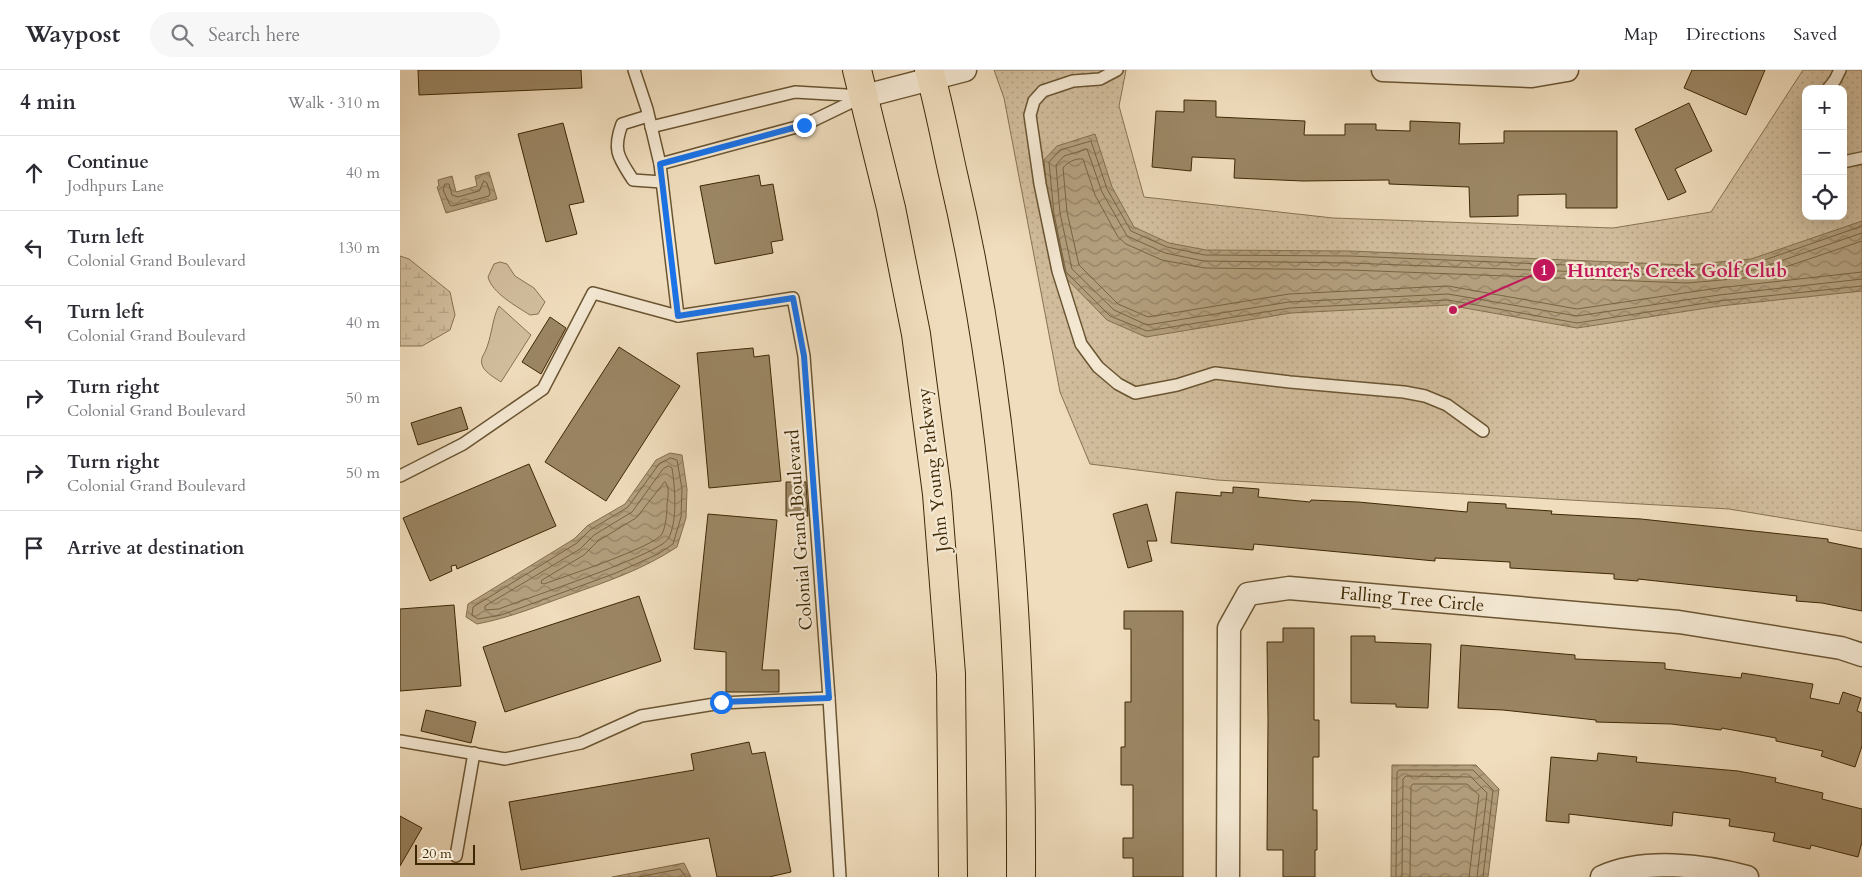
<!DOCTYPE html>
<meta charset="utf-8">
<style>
:root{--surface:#fff;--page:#f7f7f7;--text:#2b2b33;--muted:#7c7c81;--line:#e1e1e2}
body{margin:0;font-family:Cardo,serif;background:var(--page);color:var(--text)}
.controls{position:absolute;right:15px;top:15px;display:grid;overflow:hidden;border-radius:10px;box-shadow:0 5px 20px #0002}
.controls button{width:45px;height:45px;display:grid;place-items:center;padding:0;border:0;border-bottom:1px solid var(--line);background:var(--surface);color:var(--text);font:25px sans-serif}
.scale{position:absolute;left:15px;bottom:12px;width:60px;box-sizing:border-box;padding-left:5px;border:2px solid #3e2804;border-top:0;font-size:14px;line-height:18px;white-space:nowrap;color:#3e2804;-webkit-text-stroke:4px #f5e9d4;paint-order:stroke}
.stop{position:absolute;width:15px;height:15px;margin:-11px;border:4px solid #1a73e8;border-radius:50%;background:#fff}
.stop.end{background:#1a73e8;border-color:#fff;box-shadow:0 1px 5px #0008}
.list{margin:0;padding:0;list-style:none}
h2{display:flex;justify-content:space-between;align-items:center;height:65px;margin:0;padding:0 20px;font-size:21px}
h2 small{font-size:16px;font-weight:400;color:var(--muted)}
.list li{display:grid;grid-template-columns:32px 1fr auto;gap:15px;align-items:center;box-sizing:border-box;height:75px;padding:0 20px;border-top:1px solid var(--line)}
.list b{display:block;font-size:19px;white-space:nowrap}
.list p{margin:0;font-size:16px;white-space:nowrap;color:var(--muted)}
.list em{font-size:16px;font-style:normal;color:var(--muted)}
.icon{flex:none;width:28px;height:28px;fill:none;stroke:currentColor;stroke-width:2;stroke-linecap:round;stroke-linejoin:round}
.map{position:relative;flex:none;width:1462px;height:807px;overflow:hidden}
header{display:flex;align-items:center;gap:30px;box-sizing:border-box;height:70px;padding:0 25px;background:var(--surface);border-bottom:1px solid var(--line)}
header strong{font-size:24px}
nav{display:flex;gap:28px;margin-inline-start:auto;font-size:18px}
.search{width:350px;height:45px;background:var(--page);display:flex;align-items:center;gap:12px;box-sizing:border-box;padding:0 18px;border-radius:28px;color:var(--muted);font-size:19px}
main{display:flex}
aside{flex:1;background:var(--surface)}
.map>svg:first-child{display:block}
.grass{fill:url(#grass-dots);stroke:#887351;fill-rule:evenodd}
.wetland{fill:url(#wetland-marsh);stroke:#887351}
.green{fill:#d2be9e;stroke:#887351}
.water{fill:url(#water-waves);stroke:#846f4d}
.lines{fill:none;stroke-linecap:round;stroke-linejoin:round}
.shore{stroke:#786441;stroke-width:1}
.building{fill:#9b8664;stroke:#3e2804}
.lane-casing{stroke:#6a5532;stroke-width:14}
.street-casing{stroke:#6a5532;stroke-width:25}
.highway-casing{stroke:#3e2804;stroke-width:30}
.lane{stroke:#f5e9d4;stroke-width:11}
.street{stroke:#f5e9d4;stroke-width:22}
.highway{stroke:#f0ddbd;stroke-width:28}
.route{stroke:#1a73e8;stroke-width:6}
.labels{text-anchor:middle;stroke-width:4.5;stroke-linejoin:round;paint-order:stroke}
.street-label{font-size:18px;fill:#3e2804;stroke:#f5e9d4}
.leader{fill:none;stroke:#c2185b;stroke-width:2}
.callout-dot{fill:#c2185b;stroke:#f5e9d4;stroke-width:2}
.mark-label{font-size:15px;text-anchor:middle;font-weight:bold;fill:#fff}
.callout-label{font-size:19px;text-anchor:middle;font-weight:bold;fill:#c2185b;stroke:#f5e9d4;stroke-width:4.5;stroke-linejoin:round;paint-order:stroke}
</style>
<header>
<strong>Waypost</strong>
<div class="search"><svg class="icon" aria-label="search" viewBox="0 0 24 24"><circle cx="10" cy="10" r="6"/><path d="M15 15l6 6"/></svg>Search here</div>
<nav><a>Map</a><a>Directions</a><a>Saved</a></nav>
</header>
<main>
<aside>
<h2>4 min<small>Walk · 310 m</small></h2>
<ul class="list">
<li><svg class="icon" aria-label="ahead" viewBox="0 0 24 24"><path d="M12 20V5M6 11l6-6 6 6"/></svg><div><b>Continue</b><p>Jodhpurs Lane</p></div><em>40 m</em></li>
<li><svg class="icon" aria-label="left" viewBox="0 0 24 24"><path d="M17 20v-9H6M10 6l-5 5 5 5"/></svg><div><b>Turn left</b><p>Colonial Grand Boulevard</p></div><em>130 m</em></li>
<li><svg class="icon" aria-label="left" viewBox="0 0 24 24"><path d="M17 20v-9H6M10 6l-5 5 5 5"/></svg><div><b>Turn left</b><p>Colonial Grand Boulevard</p></div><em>40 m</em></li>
<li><svg class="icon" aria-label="right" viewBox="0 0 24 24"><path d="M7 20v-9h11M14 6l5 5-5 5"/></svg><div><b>Turn right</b><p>Colonial Grand Boulevard</p></div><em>50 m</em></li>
<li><svg class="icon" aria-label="right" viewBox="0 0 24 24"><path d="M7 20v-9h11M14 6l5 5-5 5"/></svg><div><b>Turn right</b><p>Colonial Grand Boulevard</p></div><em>50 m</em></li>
<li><svg class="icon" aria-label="arrive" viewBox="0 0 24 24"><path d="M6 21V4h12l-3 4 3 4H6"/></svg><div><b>Arrive at destination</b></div></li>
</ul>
</aside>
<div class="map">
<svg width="1462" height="807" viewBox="0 0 1462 807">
<defs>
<pattern id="grass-dots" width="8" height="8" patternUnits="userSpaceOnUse" patternTransform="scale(1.25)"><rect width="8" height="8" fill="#d2be9e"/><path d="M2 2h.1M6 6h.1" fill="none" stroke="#b5a386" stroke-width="1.8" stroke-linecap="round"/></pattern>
<pattern id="wetland-marsh" width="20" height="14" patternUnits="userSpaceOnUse" patternTransform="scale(1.25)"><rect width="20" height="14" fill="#d2be9e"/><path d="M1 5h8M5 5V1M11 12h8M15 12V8" fill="none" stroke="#b5a386"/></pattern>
<pattern id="water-waves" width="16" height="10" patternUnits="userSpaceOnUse" patternTransform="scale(1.25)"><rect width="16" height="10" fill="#b39f7e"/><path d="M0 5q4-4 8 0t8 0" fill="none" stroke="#938265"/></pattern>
</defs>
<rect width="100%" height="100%" fill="#f0ddbd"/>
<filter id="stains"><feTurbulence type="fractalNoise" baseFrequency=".004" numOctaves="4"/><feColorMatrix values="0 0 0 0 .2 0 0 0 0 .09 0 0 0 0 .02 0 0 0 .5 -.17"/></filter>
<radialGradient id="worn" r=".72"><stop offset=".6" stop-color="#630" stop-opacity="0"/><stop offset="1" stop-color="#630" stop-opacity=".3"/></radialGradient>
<path class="grass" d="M594,0H726L719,36L744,127L933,148L1213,158L1311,142L1403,0H1462V461L1329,439L817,410L690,394L660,322L604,28ZM1406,19H1443V146H1406Z"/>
<polygon class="wetland" points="0,186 9,189 50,222 55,245 50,260 22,276 0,276"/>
<g class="green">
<path d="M100,192L107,194L115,206L134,218L145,232L138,244L130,245C116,236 92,223 88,207L94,194Z"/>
<path d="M99,236L131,265L101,312C95,308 86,303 83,297C80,291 82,287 85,282C92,267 92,248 99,236Z"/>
</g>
<g class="water">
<polygon points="695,64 712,117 734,157 769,173 806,180 950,181 1287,195 1351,189 1462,151 1462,221 1320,236 1177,258 1048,235 891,243 746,267 707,250 662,204 649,145 644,90 657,76"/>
<polygon points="89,102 97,129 46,143 37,117 39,116 38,110 52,106 56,122 77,116 75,106"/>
<path d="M270,383L282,385L287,419L286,448L277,477C244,499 206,512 169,525C138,536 109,548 77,554L66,547L68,534L174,469L187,456L225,434L256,390Z"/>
<polygon points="992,695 1076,695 1099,719 1088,807 991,807"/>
<polygon points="284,793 291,807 212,807"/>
</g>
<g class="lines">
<g class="shore">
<polygon points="84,111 87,113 90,123 89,126 52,136 50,135 43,120 45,114 49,114 52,125 58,127 79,121"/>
<polyline points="1462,156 1353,194 1288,200 950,186 805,185 767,177 731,161 707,119 691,71 660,80 649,92 654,144 666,202 710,246 747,261 890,238 1048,230 1177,253 1319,231 1462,216"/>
<polyline points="1462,163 1354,200 1288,206 950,193 804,191 765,183 727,166 702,122 687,79 664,86 656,95 660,143 672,199 714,240 747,255 889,232 1048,224 1177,246 1319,225 1462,209"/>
<path d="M1462,171L1356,207L1287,213L950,200L805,198L762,190L726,174L718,167L695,125L683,89C676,88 667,92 663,98L667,142L679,195L718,234L748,247L889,224L1048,216L1177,239L1318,218L1462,202"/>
<polygon points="271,388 277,390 282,419 281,447 273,474 258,484 216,503 101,545 78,549 72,545 73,537 177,473 190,460 228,437 259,394"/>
<path d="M269,396L272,398C275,417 278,452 268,469C258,485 124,529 99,539L85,540V536L180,479L194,465L232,442L263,399Z"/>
<path d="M265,412C270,417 268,427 267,434C267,443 266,456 262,464C254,477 163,507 144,514L141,513L142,510L184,485L198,471L236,448Z"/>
<polyline points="238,807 280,799 286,807"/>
<polyline points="996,807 997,702 999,700 1073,700 1093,720 1083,807"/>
<polyline points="1002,807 1003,709 1006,706 1071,707 1087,723 1077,807"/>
<polyline points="1010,807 1011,716 1013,714 1067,714 1079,725 1069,807"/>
</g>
</g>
<g class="building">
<polygon points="18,0 181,0 182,18 19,25"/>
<polygon points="1292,0 1365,0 1346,45 1284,18"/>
<polygon points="784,30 816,31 816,47 905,51 904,65 945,65 945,54 976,54 976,60 1010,61 1010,51 1060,53 1059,74 1104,73 1104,61 1217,61 1217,138 1166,138 1166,124 1118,125 1118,146 1070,147 1069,117 989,114 989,110 903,111 834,108 835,89 792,87 791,101 752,97 756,41 784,42"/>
<polygon points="1289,33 1312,81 1275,99 1286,122 1268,130 1235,59"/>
<polygon points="163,53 184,132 169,135 177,164 146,172 118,64"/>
<polygon points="359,105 361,116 373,114 383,170 371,172 373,183 315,194 300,116"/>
<polygon points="150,247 166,258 141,304 122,292"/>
<polygon points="219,277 280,316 206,431 145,392"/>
<polygon points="353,278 354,287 369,285 381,411 309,418 297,283"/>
<polygon points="61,337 68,359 18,375 11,353"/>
<polygon points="129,394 156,456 57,499 56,495 51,496 52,501 30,511 3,448"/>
<polygon points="386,412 406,412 408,446 386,446"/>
<polygon points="833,417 859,419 858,427 910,432 911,430 958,432 1067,442 1068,432 1106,434 1106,438 1152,441 1151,444 1241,449 1428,469 1428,472 1462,479 1462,541 1422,533 1396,531 1397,526 1238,509 1238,511 1214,509 1214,504 1110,498 1110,492 1035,488 1035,491 854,474 853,480 771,473 776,422 821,426 821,422 833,423"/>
<polygon points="747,434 757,471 747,471 752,491 728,498 713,444"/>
<polygon points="308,444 377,450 362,600 379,600 379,622 326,622 326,582 294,579"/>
<polygon points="239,526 261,591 105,642 83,577"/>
<polygon points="54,535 61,616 0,621 0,539"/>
<polygon points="724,541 783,541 783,807 733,807 733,788 723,788 723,768 733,768 733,715 721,715 721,677 725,677 725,632 731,632 731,559 724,559"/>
<polygon points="883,558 914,558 914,650 919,650 919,687 913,687 913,740 917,740 917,780 915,780 915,807 883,807 883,780 867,780 868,650 867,572 883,572"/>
<polygon points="951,566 975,566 975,572 1031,574 1028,638 996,637 996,634 951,633"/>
<polygon points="1061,575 1175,585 1175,589 1265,593 1265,599 1341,608 1342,603 1413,614 1410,628 1439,634 1443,622 1461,628 1457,641 1462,643 1462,676 1455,697 1421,686 1423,681 1376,671 1376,668 1322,658 1321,660 1271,654 1196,652 1196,650 1103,640 1058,638"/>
<polygon points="26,640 76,652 71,673 21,661"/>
<polygon points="349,672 352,684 365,682 391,802 369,807 317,807 309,768 121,800 109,732 294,700 291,684"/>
<polygon points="1198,683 1237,687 1236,692 1338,701 1376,708 1375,712 1423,723 1422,729 1462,739 1462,772 1458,787 1411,775 1410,779 1373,771 1375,763 1329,756 1330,749 1273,742 1272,756 1169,744 1169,753 1146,751 1151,687 1197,691"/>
<polygon points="0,746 22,758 0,796"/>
</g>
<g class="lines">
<g class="lane-casing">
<g id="lane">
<polyline points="234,0 247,39 260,94 278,246"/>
<polyline points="717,0 700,9 673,11 643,21 634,31 630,45 640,114 658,201 681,274 698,297 718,314 735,323 777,315 815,303 890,312 1004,322 1025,326 1047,335 1083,361"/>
<polyline points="1428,19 1435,10 1440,0"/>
<path d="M248,46L222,54C212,81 219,88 233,110L262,112"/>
<polyline points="251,57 395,22 463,26"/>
<polyline points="1443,92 1462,88"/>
<polyline points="260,94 404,55 464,26"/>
<polyline points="0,406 63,374 143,319 193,223 278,246 393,228 404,286 429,628 440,807"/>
<polyline points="0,671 105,689 181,673 241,646 321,633 429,628"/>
<polyline points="56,786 74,683"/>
</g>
</g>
<g class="street-casing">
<g id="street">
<polyline points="983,0 1132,6 1167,0"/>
<polyline points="465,26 565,0"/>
<polyline points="828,807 829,558 848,524 889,518 1279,552 1441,578 1462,585"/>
<path d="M1202,807C1243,788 1304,795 1347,807"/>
</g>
</g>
<g class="highway-casing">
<g id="highway">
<polyline points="457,0 491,138 516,264 537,424 551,604 553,807"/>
<path d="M529,0C539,34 545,69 553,104C607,334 622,571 621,807"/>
</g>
</g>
<use href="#lane" class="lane"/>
<use href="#street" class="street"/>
<use href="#highway" class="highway"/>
</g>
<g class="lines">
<polyline class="route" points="321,632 429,628 404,286 393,228 278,246 260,94 404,55"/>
</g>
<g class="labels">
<g class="street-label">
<text transform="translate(533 400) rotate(-97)" y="6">John Young Parkway</text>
<text transform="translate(399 460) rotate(-94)" y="6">Colonial Grand Boulevard</text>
<text transform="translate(1012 529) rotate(5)" y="6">Falling Tree Circle</text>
</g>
</g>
<path class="leader" d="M1053 240L1144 200"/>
<g class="callout-dot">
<circle cx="1053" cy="240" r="5"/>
<circle cx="1144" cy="200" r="12"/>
</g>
<g class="mark-label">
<text x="1144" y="205">1</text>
</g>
<g class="callout-label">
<text x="1277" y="207">Hunter's Creek Golf Club</text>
</g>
<rect width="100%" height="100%" filter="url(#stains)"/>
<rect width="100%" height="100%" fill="url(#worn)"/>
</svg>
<div class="controls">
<button>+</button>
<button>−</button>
<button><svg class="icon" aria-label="locate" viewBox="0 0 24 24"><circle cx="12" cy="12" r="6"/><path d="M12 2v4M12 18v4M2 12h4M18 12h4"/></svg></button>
</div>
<div class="scale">20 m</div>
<div class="stop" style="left:321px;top:632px"></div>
<div class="stop end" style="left:404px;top:55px"></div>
</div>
</main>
